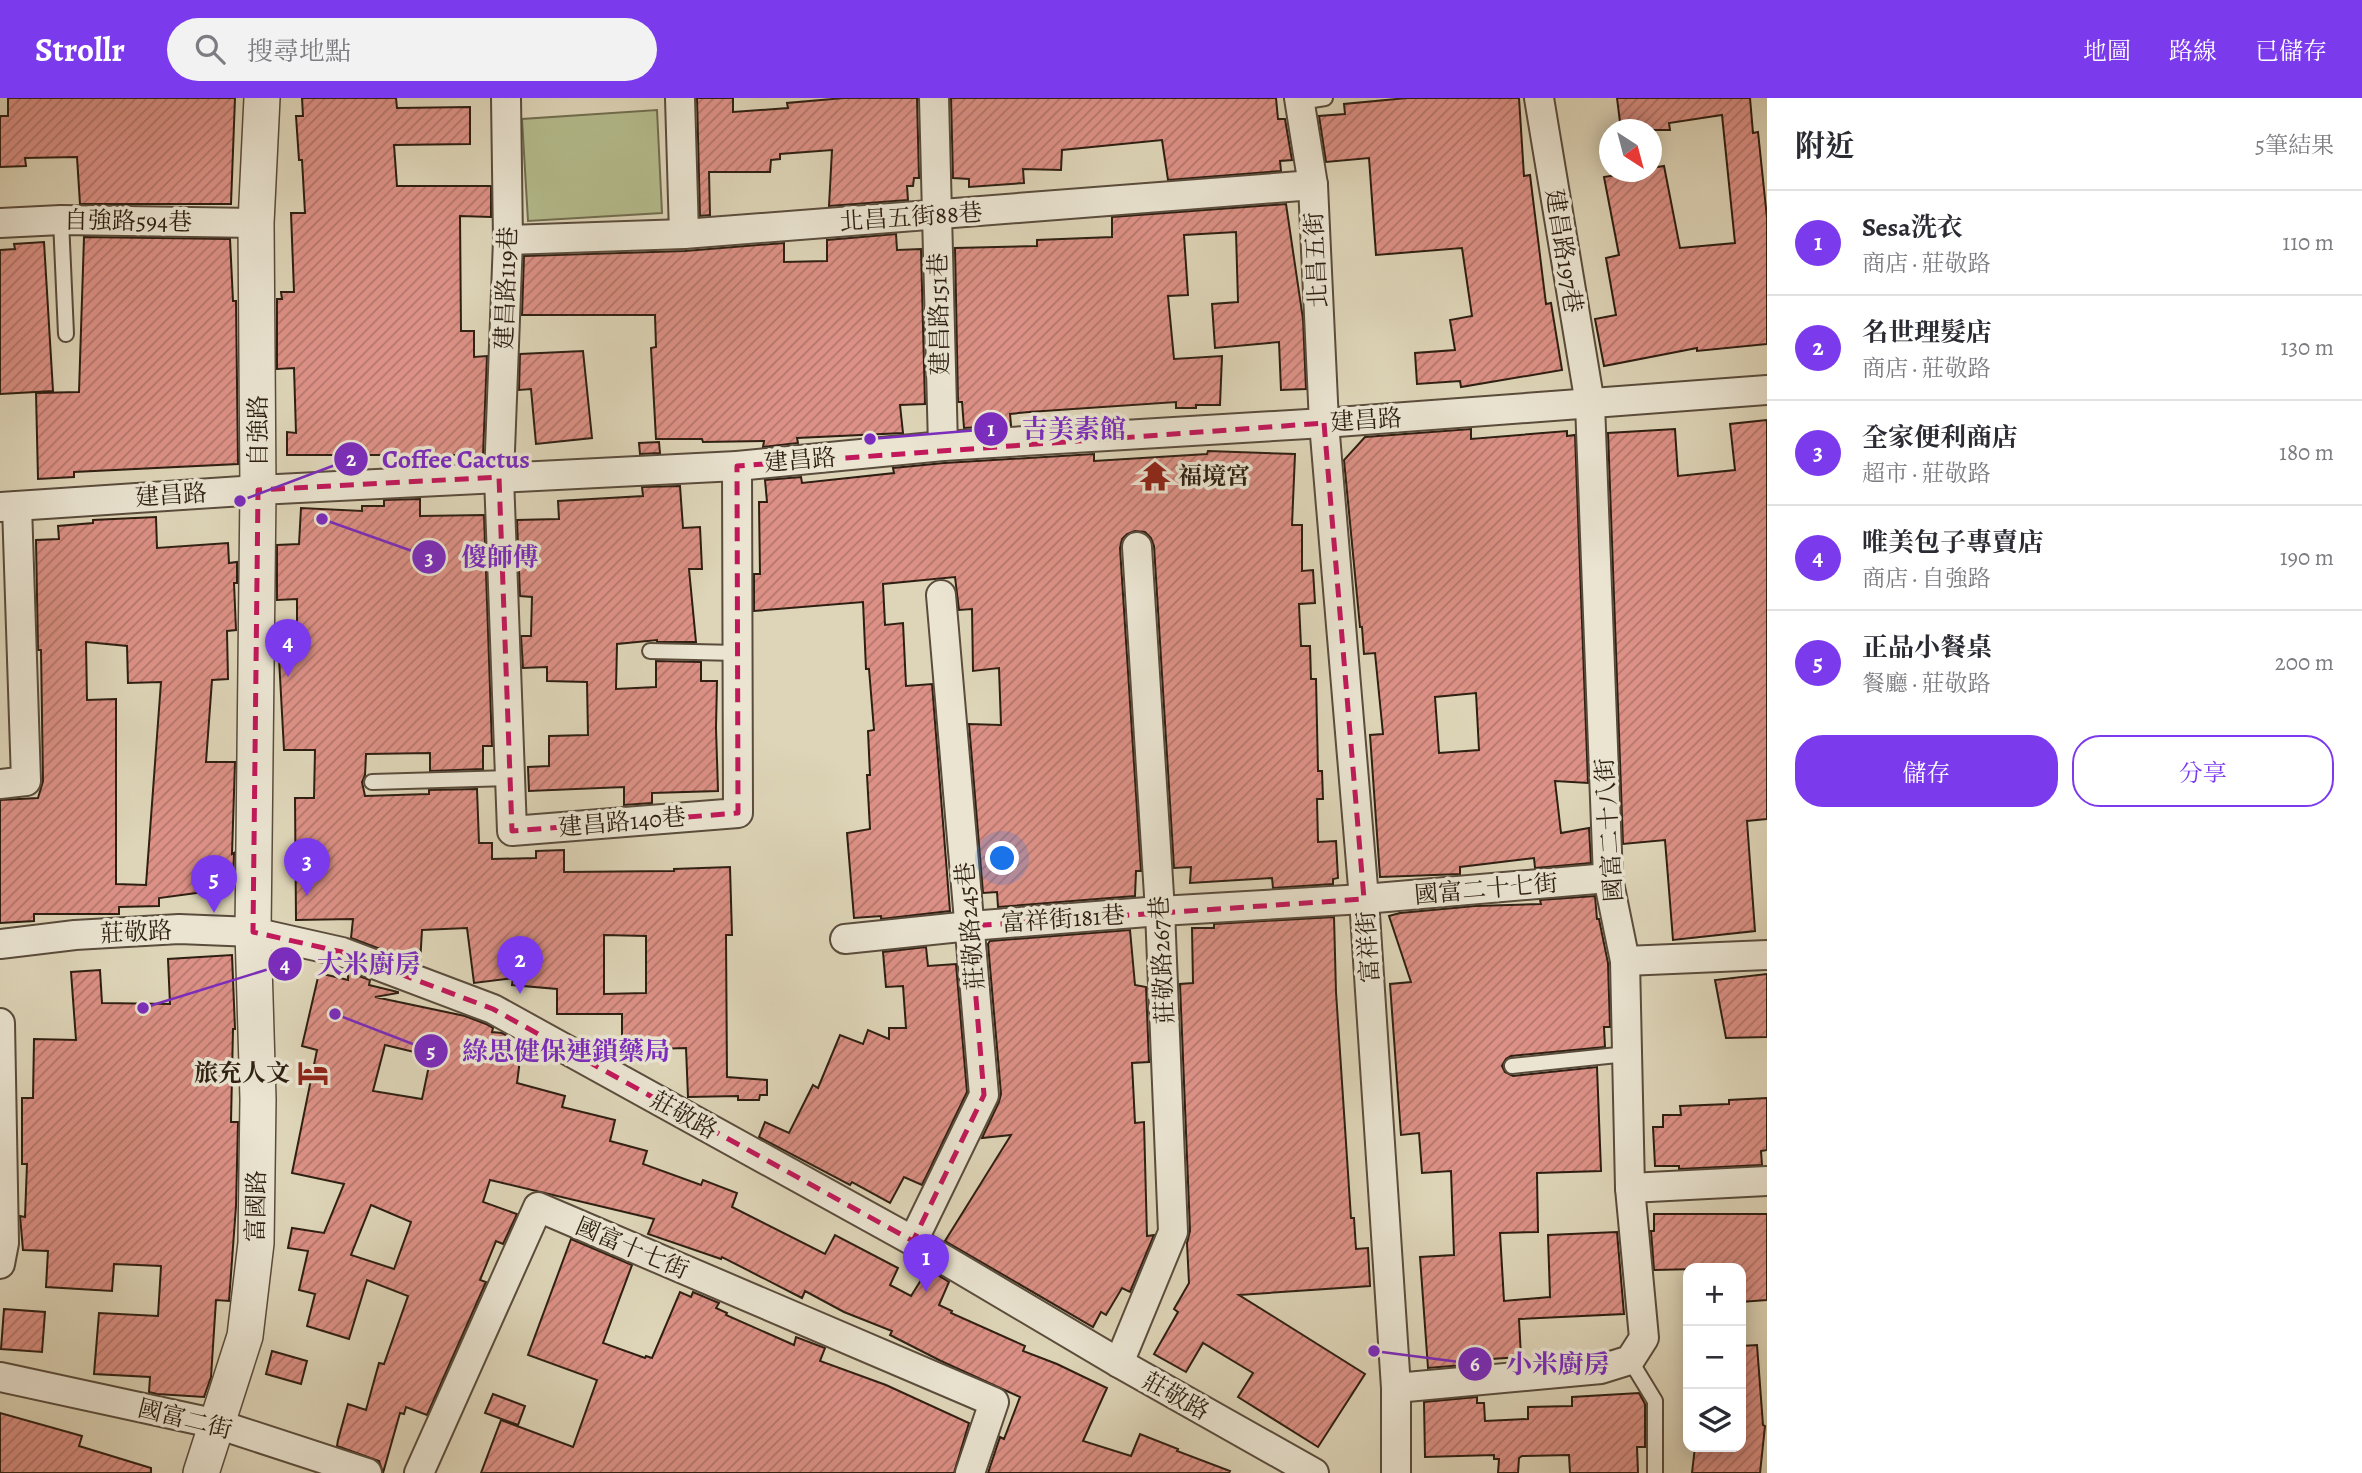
<!DOCTYPE html>
<html lang="zh-TW">
<meta charset="utf-8">
<style>
:root{--surface:#fff;--page:#f2f2f3;--text:#2b2b33;--muted:#7c7c81;--line:#e1e1e2;--accent:#7c3aed}
body{margin:0;font-family:Alegreya,"Noto Serif TC",serif;background:var(--page);color:var(--text)}
.controls{position:absolute;right:21px;bottom:21px;display:grid;overflow:hidden;border-radius:14px;box-shadow:0 4px 18px #0003}
.controls button{width:63px;height:63px;display:grid;place-items:center;padding:0;border:0;border-bottom:2px solid var(--line);background:var(--surface);color:var(--text);font:35px sans-serif}
.compass{position:absolute;left:1599px;top:21px;width:63px;height:63px;border-radius:50%;background:var(--surface);box-shadow:0 4px 18px #0003;rotate:144deg}
.you{position:absolute;left:1003px;top:761px;width:24px;height:24px;margin:-18px;border:5px solid #fff;border-radius:50%;background:#1a73e8;box-shadow:0 0 0 10px #1a73e833}
.badge{display:grid;place-items:center;width:46px;height:46px;border-radius:50%;background:var(--accent);color:#fff;font-size:23px;font-weight:700}
.pin{position:absolute;translate:-50% -58px;filter:drop-shadow(0 2px 4px #0008)}
.pin::after{content:'';position:absolute;top:37px;width:24px;height:21px;background:inherit;clip-path:polygon(0 0,100% 0,50% 100%)}
.list{margin:0;padding:0;list-style:none}
h2{display:flex;justify-content:space-between;align-items:center;height:91px;margin:0;padding:0 28px;font-size:30px}
h2 small{font-size:23px;font-weight:400;color:var(--muted)}
.list li{display:grid;grid-template-columns:46px 1fr auto;gap:21px;align-items:center;box-sizing:border-box;height:105px;padding:0 28px;border-top:2px solid var(--line)}
.list b{display:block;font-size:26px;white-space:nowrap}
.list p{margin:0;font-size:23px;white-space:nowrap;color:var(--muted)}
.list em{font-size:23px;font-style:normal;color:var(--muted)}
.actions{display:flex;gap:14px;padding:21px 28px}
.actions a{flex:1;padding:16px 0;border:2px solid var(--accent);border-radius:28px;text-align:center;font-size:24px;color:var(--accent)}
.actions .main{background:var(--accent);color:#fff}
.icon{flex:none;width:38px;height:38px;fill:none;stroke:currentColor;stroke-width:2;stroke-linecap:round;stroke-linejoin:round}
.map{position:relative;flex:none;width:1767px;height:1375px;overflow:hidden}
header{display:flex;align-items:center;gap:42px;box-sizing:border-box;height:98px;padding:0 35px;background:var(--accent);color:#fff}
header strong{font-size:33px}
nav{display:flex;gap:38px;margin-inline-start:auto;font-size:24px}
.search{width:490px;height:63px;background:var(--page);display:flex;align-items:center;gap:18px;box-sizing:border-box;padding:0 24px;border-radius:38px;color:var(--muted);font-size:26px}
main{display:flex}
aside{flex:1;background:var(--surface)}
.map>svg:first-child{display:block}
.grass{fill:#b4bc8d;stroke:#716e50;stroke-width:2}
.building{fill:url(#building-hatch);stroke:#2e1f12;stroke-width:2;fill-rule:evenodd}
.lines{fill:none;stroke-linecap:round;stroke-linejoin:round}
.service-casing{stroke:#5a4c3c;stroke-width:18}
.minor-casing{stroke:#5a4c3c;stroke-width:32}
.tertiary-casing{stroke:#5a4c3c;stroke-width:38}
.service{stroke:#eae4d1;stroke-width:14}
.minor{stroke:#eae4d1;stroke-width:28}
.tertiary{stroke:#eae4d1;stroke-width:35}
.marked{fill:none;stroke:#c2185b;stroke-width:5;stroke-dasharray:14 9;stroke-linejoin:round}
.labels{text-anchor:middle;stroke-width:7;stroke-linejoin:round;paint-order:stroke}
.street-label{font-size:24px;fill:#2e1f12;stroke:#eae4d1}
.poi-label{font-size:24px;font-weight:bold;fill:#2e1f12;stroke:#eae4d1;text-anchor:start}
.leader{fill:none;stroke:#7b2cbf;stroke-width:2.5}
.callout-dot{fill:#7b2cbf;stroke:#eae4d1;stroke-width:2.5}
.mark-label{font-size:21px;text-anchor:middle;font-weight:bold;fill:#fff}
.callout-label{font-size:26px;text-anchor:middle;font-weight:bold;fill:#7b2cbf;stroke:#eae4d1;stroke-width:7;stroke-linejoin:round;paint-order:stroke}
</style>
<header>
<strong>Strollr</strong>
<div class="search"><svg class="icon" aria-label="search" viewBox="0 0 24 24"><circle cx="10" cy="10" r="6"/><path d="M15 15l6 6"/></svg>搜尋地點</div>
<nav><a>地圖</a><a>路線</a><a>已儲存</a></nav>
</header>
<main>
<div class="map">
<svg width="1767" height="1375" viewBox="0 0 1767 1375">
<defs>
<pattern id="building-hatch" width="6" height="6" patternUnits="userSpaceOnUse" patternTransform="scale(1.75)"><rect width="6" height="6" fill="#dd9186"/><path d="M-1 1l2-2M0 6l6-6M5 7l2-2" fill="none" stroke="#b4766c"/></pattern>
</defs>
<rect width="100%" height="100%" fill="#ded5b8"/>
<filter id="stains"><feTurbulence type="fractalNoise" baseFrequency=".00286" numOctaves="4"/><feColorMatrix values="0 0 0 0 .2 0 0 0 0 .09 0 0 0 0 .02 0 0 0 .5 -.17"/></filter>
<radialGradient id="worn" r=".72"><stop offset=".6" stop-color="#630" stop-opacity="0"/><stop offset="1" stop-color="#630" stop-opacity=".3"/></radialGradient>
<polygon class="grass" points="657,12 662,115 528,123 522,21"/>
<g class="building">
<polygon points="8,0 235,0 231,106 80,106 77,59 25,60 26,68 0,69 0,18 8,18"/>
<polygon points="302,0 396,0 397,10 470,9 470,46 394,47 397,88 491,88 491,119 460,118 461,233 474,233 474,259 487,258 483,357 287,357 287,334 296,335 294,270 277,271 277,201 282,201 281,194 294,194 291,115 305,115 302,62 299,62 296,18 303,18"/>
<polygon points="697,0 733,0 733,14 788,10 787,5 844,0 917,0 919,80 914,80 913,88 907,88 908,102 829,108 832,52 780,56 780,61 771,62 770,74 709,74 710,117 700,118"/>
<polygon points="951,0 1276,0 1278,21 1285,21 1292,62 1280,63 1281,73 1168,82 1162,42 1062,52 1061,72 1023,71 1024,85 969,89 969,81 953,80"/>
<polygon points="1407,0 1519,0 1524,78 1530,77 1546,206 1551,205 1562,272 1461,289 1460,283 1417,286 1415,255 1455,252 1450,222 1472,218 1462,150 1376,157 1369,60 1326,64 1319,18 1345,16 1344,6"/>
<polygon points="1617,0 1750,0 1753,35 1758,34 1767,120 1767,246 1697,253 1697,250 1604,268 1595,221 1616,217 1606,160 1619,157 1604,79 1634,74 1651,74 1651,70 1664,68 1680,150 1735,145 1722,17 1669,25 1670,32 1621,32"/>
<polygon points="1286,106 1303,221 1306,291 1281,292 1279,244 1215,250 1212,206 1238,204 1236,134 1184,137 1188,197 1168,198 1174,261 1222,258 1220,307 1196,307 1196,310 1176,310 1176,304 1029,314 1010,316 1011,327 964,330 962,304 958,304 955,150 1037,148 1037,142 1112,139 1112,119"/>
<polygon points="896,136 897,152 921,151 925,306 900,307 903,335 797,340 798,345 763,349 764,343 703,344 702,341 656,341 651,250 656,249 655,217 522,217 524,158 685,153 784,145 784,164 827,163 827,142"/>
<polygon points="84,139 230,141 233,203 236,203 238,366 74,374 74,379 38,381 36,295 79,294"/>
<polygon points="44,144 53,293 0,296 0,152 15,151 14,146"/>
<polygon points="583,253 592,340 536,346 531,291 519,292 520,256"/>
<polygon points="1767,322 1767,721 1747,723 1755,833 1673,842 1665,742 1623,746 1608,335 1675,331 1678,378 1735,372 1730,326"/>
<path d="M1471,331V341L1567,333V338L1575,337L1588,685L1555,683L1561,735L1589,730L1591,765L1535,770L1534,760L1460,769V776L1380,779L1370,637L1383,636L1375,555L1364,556L1362,529H1360L1344,362L1365,339ZM1476,595L1479,652L1439,655L1435,599Z"/>
<polygon points="659,344 660,355 640,356 639,345"/>
<polygon points="1208,353 1295,356 1292,427 1302,427 1302,473 1313,472 1315,505 1299,506 1301,548 1310,548 1311,581 1316,581 1318,673 1322,673 1323,701 1317,701 1318,744 1336,743 1338,780 1333,781 1333,786 1273,790 1272,780 1190,785 1191,769 1174,770 1154,448 1151,440 1145,434 1135,433 1127,436 1122,441 1120,450 1141,773 1136,773 1135,798 998,809 997,794 983,795 969,626 1001,627 999,570 973,573 972,511 959,512 955,479 883,486 885,527 903,525 906,588 932,586 950,813 881,821 881,818 854,820 847,735 870,731 867,677 870,677 868,633 874,632 869,571 866,571 863,504 754,513 754,476 760,476 759,404 767,404 765,382 801,379 802,385 894,375 893,370 944,365 1094,356 1094,363 1207,356"/>
<polygon points="680,388 683,430 700,429 702,471 689,471 696,544 657,544 657,542 617,546 616,591 656,589 656,563 701,564 701,583 717,583 716,630 718,693 652,695 652,705 624,707 624,689 529,693 528,669 549,668 549,638 588,637 587,584 547,583 547,569 523,570 521,538 531,538 532,499 520,498 517,422 559,421 558,403 643,398 642,389"/>
<path d="M420,401V418L484,417L492,648H483V671L430,673V655L366,656L365,677L362,684L365,698L429,696V692L477,691L479,745H492V761L536,760V753L564,752V774L674,773V771L730,769L732,837H726L727,979L767,982V997H760L759,1002H738V998L688,999L686,950L622,952V916H557V891L512,887L513,880L474,885L467,830L422,832L420,866L351,840L353,821L296,822L295,700H314L315,652H284L278,542H297V501L277,502V447L299,446L301,410L362,413V408H384V402ZM604,837L646,838V895L604,896Z"/>
<path d="M156,419L157,450L228,445L229,465L237,464V485H234L236,532L227,533L228,581L212,582L206,664H235L232,756L234,755L233,790L159,800V808L119,809V816H34V823L0,825V702L38,700L43,683L41,552H38L36,442L59,441L58,428L93,425V422ZM86,544L127,548L128,585L161,584L146,787L116,786V601L87,602Z"/>
<polygon points="1595,798 1597,821 1599,821 1608,865 1610,929 1604,929 1605,949 1511,958 1506,961 1502,968 1505,974 1513,978 1597,969 1601,1073 1537,1075 1538,1134 1500,1135 1504,1203 1550,1199 1548,1137 1617,1134 1624,1216 1519,1221 1521,1259 1476,1262 1476,1266 1428,1270 1420,1159 1454,1157 1451,1073 1422,1075 1419,1035 1401,1037 1390,886 1411,884 1389,818 1400,815 1475,808 1541,806 1540,802"/>
<polygon points="1334,819 1336,894 1351,1120 1354,1120 1356,1151 1368,1150 1370,1188 1239,1197 1365,1276 1318,1349 1238,1299 1253,1275 1203,1245 1186,1274 1154,1256 1178,1214 1174,1211 1189,1185 1187,1145 1190,1133 1180,886 1193,885 1192,830 1214,830 1214,826"/>
<polygon points="1130,832 1135,887 1146,889 1149,964 1132,965 1135,1025 1144,1024 1147,1138 1154,1137 1130,1194 1122,1190 1106,1217 1101,1214 1093,1229 945,1143 1011,1037 982,1040 999,1004 1001,996 988,846 990,843"/>
<polygon points="926,849 928,868 956,866 967,994 922,1087 904,1079 890,1105 852,1084 850,1087 759,1039 765,1024 789,1035 813,987 818,990 840,937 863,946 868,932 889,941 889,930 906,930 903,888 886,889 883,854"/>
<polygon points="232,857 235,931 233,931 231,1024 238,1024 236,1108 229,1203 216,1202 211,1279 204,1299 157,1296 149,1294 150,1279 94,1276 99,1215 158,1218 161,1168 114,1166 112,1193 46,1189 48,1153 23,1152 20,1118 25,1119 27,1066 22,1066 22,1000 33,1000 34,941 76,942 71,874 100,872 102,905 170,906 168,861"/>
<path d="M348,874L370,882L369,887L398,894V895L375,899L465,918L486,926L493,930L492,934L502,935L513,941V944L522,946L517,985L565,998L562,1009L615,1022L610,1043L647,1053L643,1066L701,1087L703,1082L737,1095L732,1109L825,1156L835,1137L898,1170L890,1187L911,1198L928,1171L949,1184L939,1207L952,1213L951,1215L1025,1248L1023,1253L1057,1266L1107,1290L1083,1343L1131,1358L1140,1336L1178,1351L1177,1353L1230,1373L1229,1375H988L1000,1339L1004,1341L1020,1299L941,1263L890,1237L892,1233L844,1214L805,1193L802,1200L722,1159L721,1161L648,1136L654,1121L490,1082L483,1104L517,1116L503,1146L496,1143L480,1182L486,1184L427,1317L406,1309L404,1316L400,1315L383,1375L379,1363L337,1348L338,1342L348,1306L366,1312L379,1265L384,1266L408,1198L367,1182L349,1241L307,1228L315,1196L299,1192L308,1153L288,1150L292,1130L324,1135L344,1086L292,1075L317,952L302,948L319,875L348,882ZM385,947L431,958L422,1001L373,993ZM371,1107L411,1124L394,1171L351,1157Z"/>
<polygon points="1767,876 1767,939 1726,940 1715,882"/>
<polygon points="1767,1000 1767,1052 1761,1053 1762,1067 1679,1071 1679,1068 1655,1068 1653,1029 1663,1029 1663,1017 1681,1017 1680,1008 1729,1006 1729,1002"/>
<polygon points="1654,1116 1767,1116 1767,1202 1741,1204 1741,1170 1654,1172 1651,1133 1654,1133"/>
<polygon points="571,1141 632,1167 603,1245 645,1260 646,1258 652,1260 680,1194 691,1199 693,1194 719,1205 716,1210 727,1215 726,1217 794,1247 796,1239 825,1250 820,1263 886,1287 969,1325 954,1375 481,1375 501,1322 573,1349 597,1282 528,1257"/>
<polygon points="4,1211 45,1214 42,1254 1,1251"/>
<polygon points="1757,1247 1763,1327 1765,1328 1760,1375 1692,1375 1695,1349 1741,1349 1741,1248"/>
<polygon points="272,1253 307,1263 301,1286 266,1276"/>
<polygon points="1639,1295 1645,1306 1645,1349 1637,1349 1638,1375 1570,1375 1569,1357 1522,1358 1519,1360 1518,1375 1498,1375 1499,1361 1494,1361 1494,1357 1425,1359 1424,1304 1477,1299 1477,1305 1484,1305 1485,1323 1528,1321 1528,1309 1572,1308 1572,1299"/>
<polygon points="493,1296 525,1308 518,1327 485,1315"/>
<polygon points="0,1315 82,1338 79,1348 151,1370 151,1375 0,1375"/>
</g>
<g class="lines">
<g class="service-casing">
<g id="service">
<polyline points="1300,4 1325,0"/>
<polyline points="61,122 66,236"/>
<polyline points="650,553 737,555"/>
<polyline points="372,684 510,680"/>
<polyline points="1512,968 1627,956"/>
<polyline points="1630,1262 1655,1303 1655,1375"/>
</g>
</g>
<g class="minor-casing">
<g id="minor">
<polyline points="506,0 508,142 499,379 512,733 738,715 737,368"/>
<polyline points="680,0 684,136"/>
<polyline points="934,0 943,348"/>
<polyline points="1299,0 1313,87 1324,325 1364,801 1396,1290 1396,1375"/>
<polyline points="0,125 61,122 256,125"/>
<polyline points="508,142 684,136 1313,87"/>
<polyline points="0,409 258,392 737,368 943,348 1324,325 1767,292"/>
<polyline points="0,686 26,683 17,408"/>
<polyline points="845,841 970,828 1160,813 1364,801 1608,780"/>
<polyline points="0,846 75,837 179,831 253,834 342,854 493,911 913,1143 1119,1265 1314,1375"/>
<polyline points="1625,863 1767,857"/>
<polyline points="0,925 4,1145 0,1166"/>
<polyline points="1630,1090 1767,1083"/>
<polyline points="913,1143 984,997 941,497"/>
<polyline points="1119,1265 1173,1134 1160,813 1137,449"/>
<polyline points="0,1279 217,1326 367,1375"/>
<polyline points="1396,1290 1601,1271 1630,1262 1644,1240 1630,1090 1625,863 1608,780 1590,306 1539,0"/>
<polyline points="419,1375 538,1109 994,1304 970,1375"/>
</g>
</g>
<g class="tertiary-casing">
<polyline id="tertiary" points="201,1375 245,1238 256,1145 258,1001 253,834 258,392 256,125 262,0"/>
</g>
<use href="#service" class="service"/>
<use href="#minor" class="minor"/>
<use href="#tertiary" class="tertiary"/>
</g>
<path class="marked" d="M1324,325L1364,801L970,828L984,997L913,1143L493,911L342,854L253,834L258,392L499,379L512,733L738,715L737,368Z"/>
<defs>
<g id="temple-bare" transform="scale(2.415)"><path d="M0-6L5-2H3V0L6.5 2.5H4V6H1.5V3h-3V6H-4V2.5H-6.5L-3 0V-2H-5Z" fill="#8f2418" stroke="#eae4d1" stroke-width="2.5" paint-order="stroke"/></g>
<g id="hotel-bare" transform="scale(2.415)"><path d="M-6-4.5h1.5V1H6V5H4.5V3h-9V5H-6ZM-4 0a1.8 1.8 0 1 1 3.6 0ZM.5 0V-2.5h3Q6-2.5 6 0Z" fill="#8f2418" stroke="#eae4d1" stroke-width="2.5" paint-order="stroke"/></g>
</defs>
<g fill-rule="evenodd">
<use href="#temple-bare" x="1155" y="378"/>
<use href="#hotel-bare" x="313" y="975"/>
</g>
<g class="labels">
<g class="street-label">
<text transform="translate(911 119) rotate(-4)" y="8">北昌五街88巷</text>
<text transform="translate(128 123) rotate(1)" y="8">自強路594巷</text>
<text transform="translate(1564 153) rotate(81)" y="8">建昌路197巷</text>
<text transform="translate(1316 162) rotate(-93)" y="8">北昌五街</text>
<text transform="translate(506 190) rotate(-88)" y="8">建昌路119巷</text>
<text transform="translate(939 216) rotate(-91)" y="8">建昌路151巷</text>
<text transform="translate(1366 322) rotate(-4)" y="8">建昌路</text>
<text transform="translate(258 333) rotate(-90)" y="8">自強路</text>
<text transform="translate(800 362) rotate(-5)" y="8">建昌路</text>
<text transform="translate(171 397) rotate(-4)" y="8">建昌路</text>
<text transform="translate(622 724) rotate(-5)" y="8">建昌路140巷</text>
<text transform="translate(1609 732) rotate(-94)" y="8">國富二十八街</text>
<text transform="translate(1486 791) rotate(-5)" y="8">國富二十七街</text>
<text transform="translate(1063 821) rotate(-4)" y="8">富祥街181巷</text>
<text transform="translate(970 828) rotate(-95)" y="8">莊敬路245巷</text>
<text transform="translate(136 834) rotate(-3)" y="8">莊敬路</text>
<text transform="translate(1368 849) rotate(-94)" y="8">富祥街</text>
<text transform="translate(1162 862) rotate(-93)" y="8">莊敬路267巷</text>
<text transform="translate(684 1017) rotate(29)" y="8">莊敬路</text>
<text transform="translate(256 1108) rotate(-89)" y="8">富國路</text>
<text transform="translate(632 1150) rotate(23)" y="8">國富十七街</text>
<text transform="translate(1176 1298) rotate(29)" y="8">莊敬路</text>
<text transform="translate(185 1321) rotate(14)" y="8">國富二街</text>
</g>
<g class="poi-label">
<text x="1178" y="386">福境宮</text>
<text x="290" y="983" text-anchor="end">旅充人文</text>
</g>
</g>
<path class="leader" d="M870 341L991 331M240 403L351 361M322 421L429 459M143 910L285 866M335 916L431 953M1374 1253L1475 1266"/>
<g class="callout-dot">
<circle cx="870" cy="341" r="7"/>
<circle cx="240" cy="403" r="7"/>
<circle cx="322" cy="421" r="7"/>
<circle cx="143" cy="910" r="7"/>
<circle cx="335" cy="916" r="7"/>
<circle cx="1374" cy="1253" r="7"/>
<circle cx="991" cy="331" r="18"/>
<circle cx="351" cy="361" r="18"/>
<circle cx="429" cy="459" r="18"/>
<circle cx="285" cy="866" r="18"/>
<circle cx="431" cy="953" r="18"/>
<circle cx="1475" cy="1266" r="18"/>
</g>
<g class="mark-label">
<text x="991" y="338">1</text>
<text x="351" y="368">2</text>
<text x="429" y="467">3</text>
<text x="285" y="874">4</text>
<text x="431" y="960">5</text>
<text x="1475" y="1273">6</text>
</g>
<g class="callout-label">
<text x="1074" y="340">吉美素館</text>
<text x="456" y="370">Coffee Cactus</text>
<text x="500" y="468">傻師傅</text>
<text x="369" y="875">大米廚房</text>
<text x="566" y="962">綠思健保連鎖藥局</text>
<text x="1558" y="1275">小米廚房</text>
</g>
<rect width="100%" height="100%" filter="url(#stains)"/>
<rect width="100%" height="100%" fill="url(#worn)"/>
</svg>
<div class="controls">
<button>+</button>
<button>−</button>
<button><svg class="icon" aria-label="layers" viewBox="0 0 24 24"><path d="M12 4l9 5-9 5-9-5zM3 14l9 5 9-5"/></svg></button>
</div>
<svg class="compass" viewBox="-18 -18 36 36"><path d="M0-13l5 13h-10z" fill="#e53935"/><path d="M0 13l5-13h-10z" fill="#7c7c81"/></svg>
<div class="you"></div>
<div class="pin badge" style="left:926px;top:1194px">1</div>
<div class="pin badge" style="left:520px;top:896px">2</div>
<div class="pin badge" style="left:307px;top:798px">3</div>
<div class="pin badge" style="left:288px;top:579px">4</div>
<div class="pin badge" style="left:214px;top:815px">5</div>
</div>
<aside>
<h2>附近<small>5筆結果</small></h2>
<ul class="list">
<li><span class="badge">1</span><div><b>Sesa洗衣</b><p>商店 · 莊敬路</p></div><em>110 m</em></li>
<li><span class="badge">2</span><div><b>名世理髮店</b><p>商店 · 莊敬路</p></div><em>130 m</em></li>
<li><span class="badge">3</span><div><b>全家便利商店</b><p>超市 · 莊敬路</p></div><em>180 m</em></li>
<li><span class="badge">4</span><div><b>唯美包子專賣店</b><p>商店 · 自強路</p></div><em>190 m</em></li>
<li><span class="badge">5</span><div><b>正品小餐桌</b><p>餐廳 · 莊敬路</p></div><em>200 m</em></li>
</ul>
<div class="actions"><a class="main">儲存</a><a>分享</a></div>
</aside>
</main>
